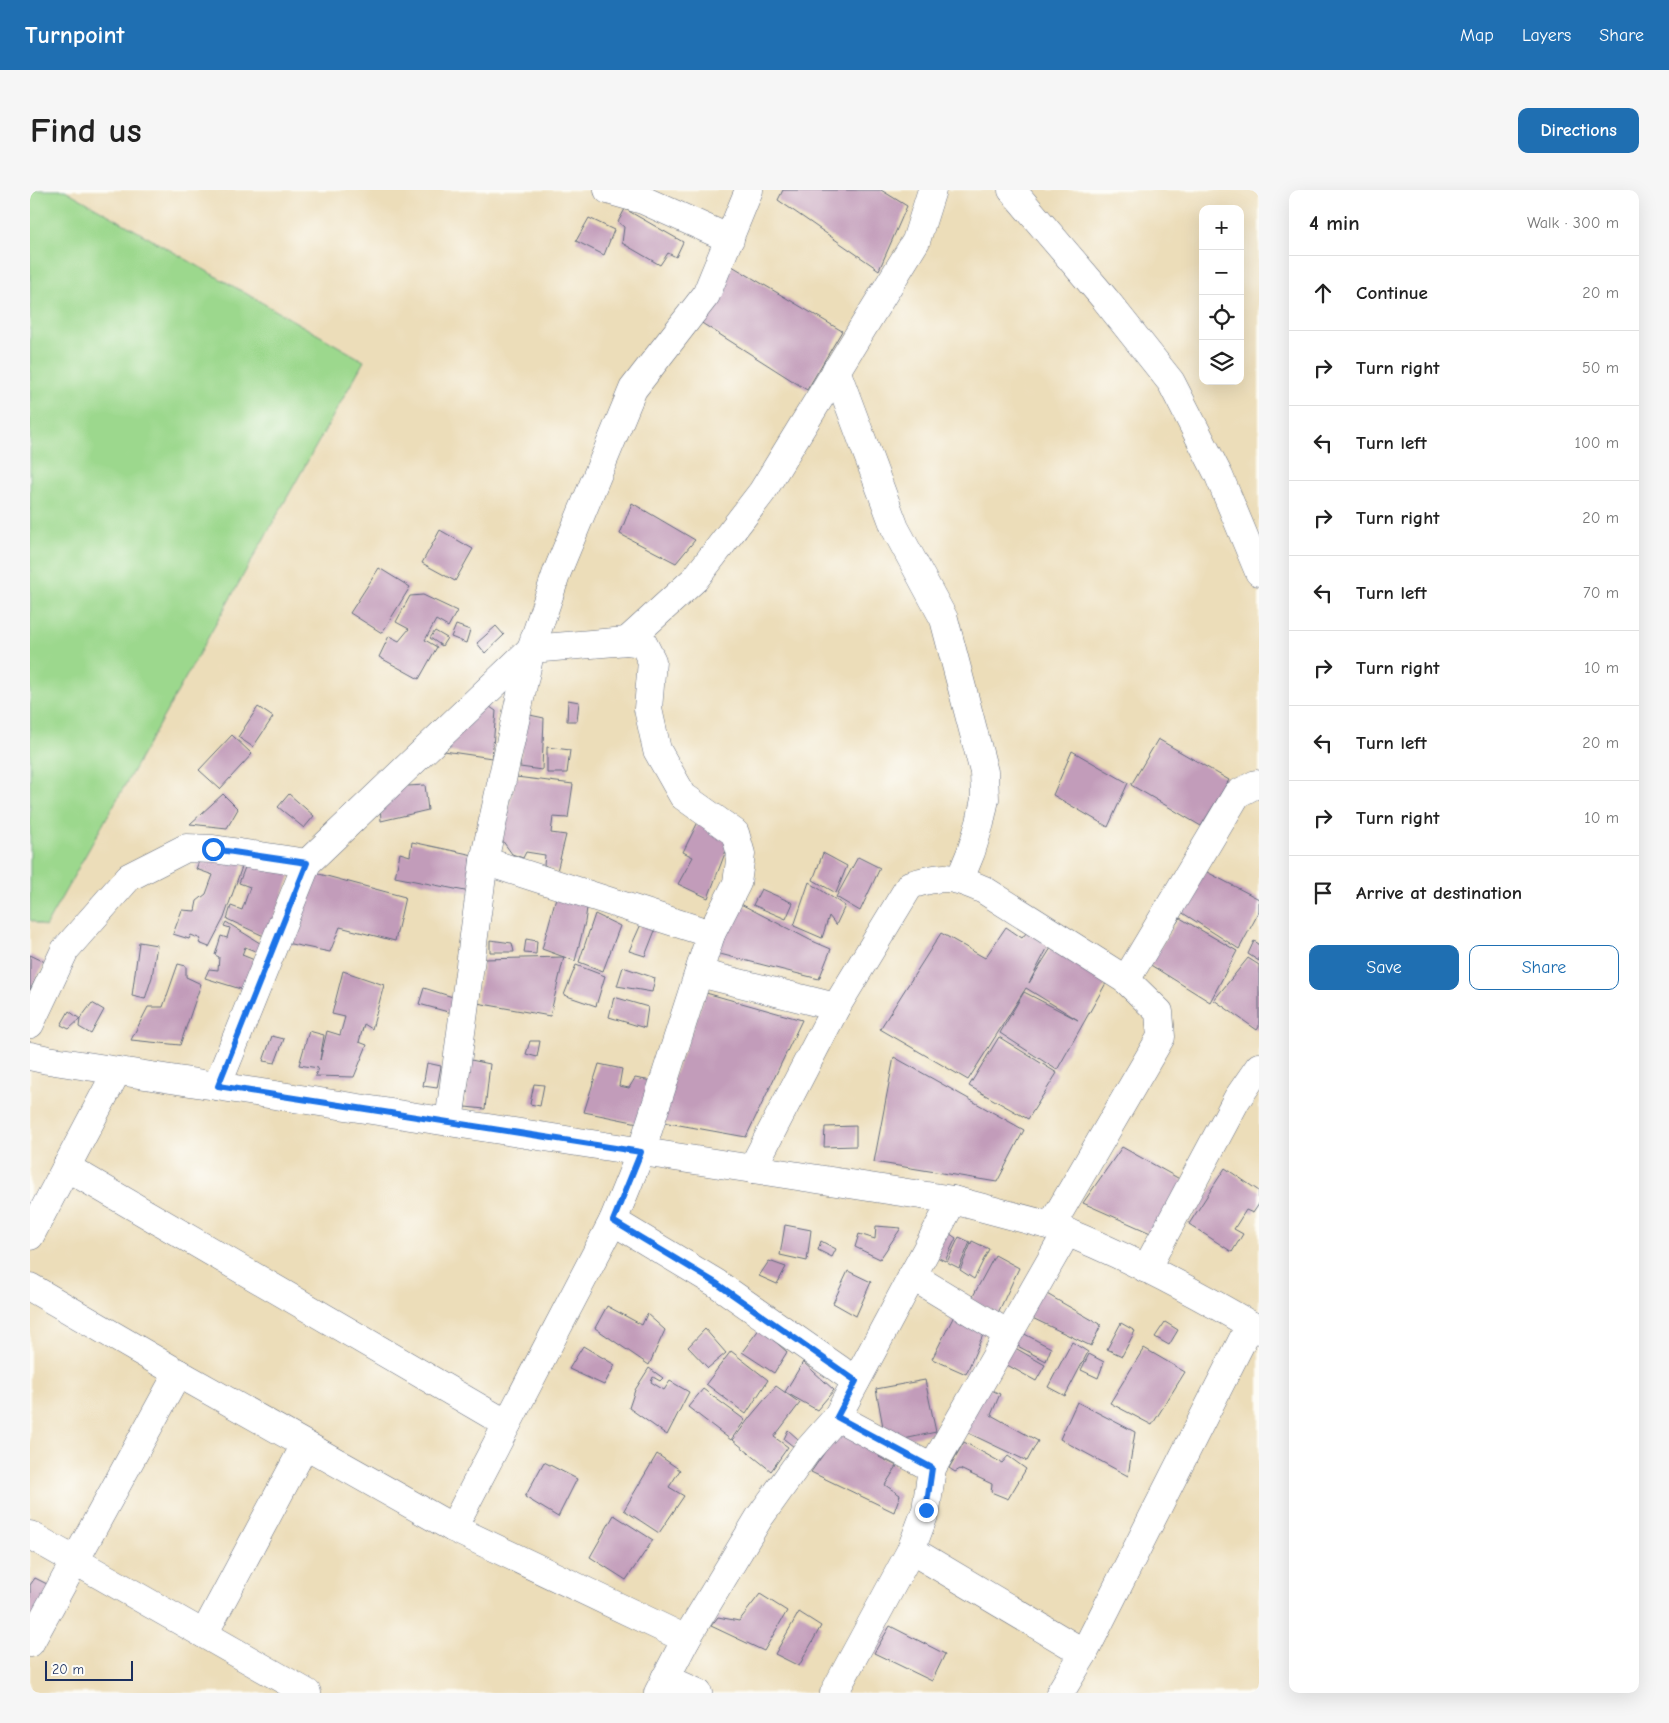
<!DOCTYPE html>
<meta charset="utf-8">
<style>
:root{--surface:#fff;--page:#f6f6f6;--text:#222;--muted:#767676;--line:#e0e0e0;--accent:#1f6fb2}
body{margin:0;font-family:"Comic Neue",sans-serif;background:var(--page);color:var(--text)}
.controls{position:absolute;right:15px;top:15px;display:grid;overflow:hidden;border-radius:10px;box-shadow:0 5px 20px #0002}
.controls button{width:45px;height:45px;display:grid;place-items:center;padding:0;border:0;border-bottom:1px solid var(--line);background:var(--surface);color:var(--text);font:25px sans-serif}
.scale{position:absolute;left:15px;bottom:12px;width:88px;box-sizing:border-box;padding-left:5px;border:2px solid #1b2f5e;border-top:0;font-size:14px;line-height:18px;white-space:nowrap;color:#1b2f5e;-webkit-text-stroke:4px #fdfcf7;paint-order:stroke}
.stop{position:absolute;width:15px;height:15px;margin:-11px;border:4px solid #1a73e8;border-radius:50%;background:#fff}
.stop.end{background:#1a73e8;border-color:#fff;box-shadow:0 1px 5px #0008}
.list{margin:0;padding:0;list-style:none}
h2{display:flex;justify-content:space-between;align-items:center;height:65px;margin:0;padding:0 20px;font-size:21px}
h2 small{font-size:16px;font-weight:400;color:var(--muted)}
.list li{display:grid;grid-template-columns:32px 1fr auto;gap:15px;align-items:center;box-sizing:border-box;height:75px;padding:0 20px;border-top:1px solid var(--line)}
.list b{display:block;font-size:19px;white-space:nowrap}
.list em{font-size:16px;font-style:normal;color:var(--muted)}
.actions{display:flex;gap:10px;padding:15px 20px}
.actions a{flex:1;padding:11px 0;border:1px solid var(--accent);border-radius:10px;text-align:center;font-size:18px;color:var(--accent)}
.actions .main{background:var(--accent);color:#fff}
.icon{flex:none;width:28px;height:28px;fill:none;stroke:currentColor;stroke-width:2;stroke-linecap:round;stroke-linejoin:round}
.map{position:relative;flex:none;width:1229px;height:1503px;overflow:hidden;border-radius:10px}
header{display:flex;align-items:center;gap:30px;box-sizing:border-box;height:70px;padding:0 25px;background:var(--accent);color:#fff}
header strong{font-size:24px}
nav{display:flex;gap:28px;margin-inline-start:auto;font-size:18px}
.intro{display:flex;align-items:center;justify-content:space-between;box-sizing:border-box;height:120px;padding:0 30px}
h1{margin:0;font-size:35px}
.button{padding:12px 22px;border-radius:10px;background:var(--accent);color:#fff;font-size:18px;font-weight:700}
main{display:flex;gap:30px;padding:0 30px}
aside{flex:1;background:var(--surface);border-radius:10px;box-shadow:0 5px 20px #0002}
.map>svg:first-child{display:block}
.green{fill:#9cd88d;stroke:#5c8476}
.building{fill:#c29cba}
.lines{fill:none;stroke-linecap:round;stroke-linejoin:round}
.minor-casing{stroke:#646c7e;stroke-width:29}
.tertiary-casing{stroke:#646c7e;stroke-width:29}
.secondary-casing{stroke:#646c7e;stroke-width:29}
.minor{stroke:#fff;stroke-width:28}
.tertiary{stroke:#fff;stroke-width:28}
.secondary{stroke:#fff;stroke-width:28}
.route{stroke:#1a73e8;stroke-width:6}
</style>
<header>
<strong>Turnpoint</strong>
<nav><a>Map</a><a>Layers</a><a>Share</a></nav>
</header>
<div class="intro"><h1>Find us</h1><a class="button">Directions</a></div>
<main>
<div class="map">
<svg width="1229" height="1503" viewBox="0 0 1229 1503">
<rect width="100%" height="100%" fill="#fdfcf7"/>
<filter id="ink" filterUnits="userSpaceOnUse"><feTurbulence type="fractalNoise" baseFrequency=".02" numOctaves="2"/><feDisplacementMap in="SourceGraphic" scale="10" xChannelSelector="R" yChannelSelector="G"/><feConvolveMatrix kernelMatrix="1 2 1 2 8 2 1 2 1" color-interpolation-filters="sRGB"/></filter>
<filter id="wash" filterUnits="userSpaceOnUse"><feTurbulence type="fractalNoise" baseFrequency=".0096" numOctaves="4" result="noise"/><feDisplacementMap in="SourceGraphic" scale="20" xChannelSelector="R" yChannelSelector="G"/><feGaussianBlur stdDeviation="1.12" result="paint"/><feColorMatrix in="noise" values="0 0 0 0 0 0 0 0 0 0 0 0 0 0 0 0 0 1.4 0 .05"/><feComposite in="paint" operator="in"/></filter>
<g filter="url(#wash)">
<rect width="100%" height="100%" fill="#ecddb9"/>
<polygon class="green" points="0,0 35,0 334,171 15,737 0,730"/>
<g id="blocks">
<g class="building">
<polygon points="753,0 851,0 877,16 849,80 748,10"/>
<polygon points="595,19 653,52 646,67 638,63 630,75 592,53 594,37 588,32"/>
<polygon points="559,28 584,40 574,65 546,51"/>
<polygon points="702,76 812,141 777,200 667,130"/>
<polygon points="602,313 665,350 646,373 590,344"/>
<polygon points="410,340 443,359 425,391 392,373"/>
<polygon points="349,378 380,397 352,443 320,423"/>
<polygon points="393,405 427,421 418,437 406,430 395,450 407,457 389,489 349,467 359,446 369,451 379,439 366,432 380,406"/>
<polygon points="426,435 440,440 436,453 421,447"/>
<polygon points="466,436 474,445 455,463 447,453"/>
<polygon points="405,441 417,448 412,456 400,448"/>
<polygon points="538,510 549,512 547,531 537,531"/>
<polygon points="451,511 466,521 462,568 407,560"/>
<polygon points="228,517 243,527 223,557 208,547"/>
<polygon points="495,524 514,528 512,580 490,577"/>
<polygon points="202,545 222,564 190,599 169,580"/>
<polygon points="1128,549 1199,590 1171,636 1101,595"/>
<polygon points="517,557 540,560 537,583 517,583"/>
<polygon points="1042,561 1098,593 1078,637 1023,605"/>
<polygon points="486,587 543,594 538,628 523,627 521,643 536,645 527,681 514,675 515,665 496,662 493,668 482,664 472,650"/>
<polygon points="395,595 398,620 351,631 350,613 361,597"/>
<polygon points="193,604 208,619 197,638 160,634"/>
<polygon points="259,604 284,626 274,638 248,617"/>
<polygon points="668,632 700,650 678,708 648,694 663,667 653,662"/>
<polygon points="382,652 448,666 440,702 365,687 370,663 380,666"/>
<polygon points="173,661 214,671 194,728 179,757 169,753 171,749 161,745 159,749 143,744 152,720 165,721 167,711 176,704 183,685 166,679"/>
<polygon points="793,663 817,676 806,703 783,690"/>
<polygon points="828,667 850,678 830,721 806,707"/>
<polygon points="217,672 261,683 238,748 197,729 201,716 212,720 220,697 209,693"/>
<polygon points="278,681 375,707 365,751 310,737 300,762 246,751"/>
<polygon points="1175,681 1229,709 1229,722 1209,759 1148,720"/>
<polygon points="779,692 815,716 806,735 799,726 792,748 764,736"/>
<polygon points="731,699 763,713 756,729 723,715"/>
<polygon points="528,700 558,711 555,732 545,771 512,759"/>
<polygon points="703,710 780,750 801,759 789,789 682,762"/>
<polygon points="565,724 590,736 573,781 549,772"/>
<polygon points="1150,728 1207,761 1180,812 1119,774"/>
<polygon points="196,732 233,755 230,763 215,757 212,765 227,771 214,800 175,788 179,779 188,780 189,767 185,765 191,746 197,748 200,738 194,736"/>
<polygon points="612,732 626,738 615,766 599,761"/>
<polygon points="976,737 992,748 997,742 1019,755 999,793 1021,758 1080,786 1027,880 970,843 994,802 1048,830 996,798 938,890 850,839 911,743 955,768"/>
<polygon points="496,749 507,751 506,764 494,763"/>
<polygon points="460,750 482,753 484,762 460,762"/>
<polygon points="1224,751 1229,754 1229,771 1218,764"/>
<polygon points="109,752 127,755 122,787 115,809 102,806"/>
<polygon points="0,765 15,772 0,800"/>
<polygon points="534,767 520,826 447,813 454,769"/>
<polygon points="1218,768 1229,775 1229,837 1227,840 1184,810"/>
<polygon points="148,774 156,776 156,787 171,794 150,855 101,850 118,817 133,817"/>
<polygon points="546,775 575,786 566,816 534,805"/>
<polygon points="593,777 625,788 622,802 587,796"/>
<polygon points="313,781 354,795 342,839 334,834 329,852 337,855 324,887 285,886 288,878 269,875 279,841 294,845 290,870 297,841 310,845 315,827 302,824"/>
<polygon points="394,798 426,808 422,823 389,814"/>
<polygon points="676,803 772,830 716,947 627,931"/>
<polygon points="584,807 618,817 615,838 579,827"/>
<polygon points="62,813 74,820 61,844 49,837 50,829 39,839 31,835 39,821 50,829"/>
<polygon points="242,846 254,849 245,873 233,871"/>
<polygon points="969,847 1027,883 998,929 939,896"/>
<polygon points="500,851 510,851 507,867 496,864"/>
<polygon points="864,867 994,940 967,992 844,972"/>
<polygon points="441,870 460,874 455,919 435,917"/>
<polygon points="397,873 411,876 407,898 393,896"/>
<polygon points="569,874 592,879 589,896 599,898 605,888 622,891 608,933 554,922"/>
<polygon points="504,894 514,895 510,916 500,914"/>
<polygon points="826,936 826,956 794,957 795,937"/>
<polygon points="1092,957 1155,992 1125,1045 1053,1013"/>
<polygon points="1195,978 1229,1001 1229,1014 1223,1023 1216,1020 1204,1039 1213,1044 1202,1062 1159,1034"/>
<polygon points="755,1035 781,1040 777,1071 750,1065"/>
<polygon points="846,1036 871,1038 850,1069 825,1057 829,1044 845,1049"/>
<polygon points="916,1041 926,1048 915,1071 903,1065"/>
<polygon points="929,1047 940,1052 929,1078 917,1072"/>
<polygon points="791,1051 806,1059 802,1067 788,1060"/>
<polygon points="942,1051 959,1059 944,1089 930,1080"/>
<polygon points="965,1065 989,1078 968,1123 941,1110"/>
<polygon points="739,1071 756,1077 747,1094 729,1086"/>
<polygon points="818,1081 841,1092 826,1126 803,1113"/>
<polygon points="1008,1099 1071,1135 1061,1156 996,1125"/>
<polygon points="577,1116 612,1135 617,1124 635,1140 619,1175 565,1138"/>
<polygon points="927,1120 956,1138 936,1184 902,1169"/>
<polygon points="1135,1132 1148,1140 1139,1155 1125,1147"/>
<polygon points="1091,1133 1105,1141 1092,1166 1077,1159"/>
<polygon points="730,1138 757,1162 744,1183 712,1162"/>
<polygon points="675,1139 696,1163 678,1178 658,1157"/>
<polygon points="987,1140 1021,1158 1016,1171 980,1152"/>
<polygon points="1042,1152 1058,1162 1035,1206 1018,1197"/>
<polygon points="980,1155 1015,1175 1006,1191 970,1171"/>
<polygon points="553,1156 585,1175 574,1195 539,1179"/>
<polygon points="1114,1158 1155,1182 1122,1235 1080,1213"/>
<polygon points="701,1161 738,1190 716,1224 676,1194"/>
<polygon points="1059,1164 1074,1172 1068,1188 1051,1180"/>
<polygon points="773,1172 804,1200 787,1220 755,1202"/>
<polygon points="619,1178 633,1188 630,1191 623,1187 621,1192 634,1200 640,1191 659,1202 637,1245 599,1218 605,1200"/>
<polygon points="895,1190 906,1242 856,1253 846,1199"/>
<polygon points="746,1196 770,1213 744,1247 758,1257 741,1281 703,1250 720,1227"/>
<polygon points="955,1197 970,1204 961,1225 1008,1251 997,1271 932,1240"/>
<polygon points="673,1199 715,1230 701,1250 658,1217"/>
<polygon points="1047,1212 1105,1242 1098,1286 1030,1249"/>
<polygon points="812,1237 853,1260 849,1267 867,1276 855,1295 870,1305 864,1322 781,1282"/>
<polygon points="758,1240 768,1249 764,1257 754,1249"/>
<polygon points="934,1252 972,1273 978,1266 996,1279 978,1309 961,1302 962,1294 930,1279 925,1282 919,1278"/>
<polygon points="627,1264 650,1280 639,1297 654,1306 629,1343 594,1320"/>
<polygon points="514,1272 547,1289 528,1327 495,1307"/>
<polygon points="584,1325 623,1350 596,1390 560,1367"/>
<polygon points="5,1388 21,1396 5,1426 0,1423 0,1395"/>
<polygon points="730,1404 757,1421 734,1461 681,1436 688,1427 709,1431"/>
<polygon points="769,1422 791,1436 769,1476 745,1464"/>
<polygon points="860,1436 915,1464 902,1491 844,1463"/>
</g>
</g>
</g>
<g filter="url(#ink)">
<use href="#blocks" fill-opacity="0" stroke="#646c7e" stroke-width="1"/>
<g class="lines">
<g class="minor-casing">
<g id="minor">
<polyline points="578,0 613,10 700,49"/>
<polyline points="982,0 1075,109 1141,192 1189,286 1229,382"/>
<polyline points="806,180 865,338 914,429 954,582 955,609 950,633 941,662 930,689"/>
<polyline points="597,451 665,389 732,302 886,51 902,0"/>
<polyline points="454,671 681,744"/>
<polyline points="669,783 806,817"/>
<polyline points="1096,790 1207,604 1226,594 1229,595"/>
<polyline points="0,834 35,760 99,687 156,658 183,659 277,673"/>
<polyline points="187,896 277,673 501,459 597,451 613,453 622,471 618,519 627,560 653,606 705,643 711,664 707,693 681,744 611,962 583,1031 423,1338"/>
<polyline points="419,932 454,671 501,459 527,382 603,199 676,105 719,0"/>
<polyline points="36,977 477,1234"/>
<path d="M722,979L806,817L880,695C914,685 921,685 954,700L1096,790L1129,822L1131,847L1021,1036"/>
<polyline points="583,1031 686,1093 826,1191"/>
<polyline points="1037,1042 902,1278 896,1320 881,1360 1054,1463"/>
<polyline points="0,1046 87,881"/>
<polyline points="1116,1079 1207,909 1229,877"/>
<polyline points="882,1086 978,1144"/>
<polyline points="0,1097 148,1183 423,1338 656,1449"/>
<polyline points="807,1227 902,1278"/>
<polyline points="0,1345 277,1503"/>
<polyline points="174,1444 275,1255"/>
<polyline points="0,1453 148,1183"/>
<polyline points="635,1488 668,1503"/>
<polyline points="628,1503 656,1449 729,1328 777,1261 807,1227 923,1010"/>
<polyline points="804,1503 881,1360"/>
</g>
</g>
<g class="tertiary-casing">
<polyline id="tertiary" points="1030,1503 1054,1463 1220,1135"/>
</g>
<g class="secondary-casing">
<path id="secondary" d="M0,866L18,870L923,1010L1021,1036C1091,1063 1165,1102 1229,1140"/>
</g>
<use href="#minor" class="minor"/>
<use href="#tertiary" class="tertiary"/>
<use href="#secondary" class="secondary"/>
</g>
</g>
<g class="lines" filter="url(#ink)">
<polyline class="route" points="183,659 277,673 188,896 611,962 583,1031 686,1093 826,1191 807,1227 902,1278 896,1320"/>
</g>
</svg>
<div class="controls">
<button>+</button>
<button>−</button>
<button><svg class="icon" aria-label="locate" viewBox="0 0 24 24"><circle cx="12" cy="12" r="6"/><path d="M12 2v4M12 18v4M2 12h4M18 12h4"/></svg></button>
<button><svg class="icon" aria-label="layers" viewBox="0 0 24 24"><path d="M12 4l9 5-9 5-9-5zM3 14l9 5 9-5"/></svg></button>
</div>
<div class="scale">20 m</div>
<div class="stop" style="left:183px;top:659px"></div>
<div class="stop end" style="left:896px;top:1320px"></div>
</div>
<aside>
<h2>4 min<small>Walk · 300 m</small></h2>
<ul class="list">
<li><svg class="icon" aria-label="ahead" viewBox="0 0 24 24"><path d="M12 20V5M6 11l6-6 6 6"/></svg><div><b>Continue</b></div><em>20 m</em></li>
<li><svg class="icon" aria-label="right" viewBox="0 0 24 24"><path d="M7 20v-9h11M14 6l5 5-5 5"/></svg><div><b>Turn right</b></div><em>50 m</em></li>
<li><svg class="icon" aria-label="left" viewBox="0 0 24 24"><path d="M17 20v-9H6M10 6l-5 5 5 5"/></svg><div><b>Turn left</b></div><em>100 m</em></li>
<li><svg class="icon" aria-label="right" viewBox="0 0 24 24"><path d="M7 20v-9h11M14 6l5 5-5 5"/></svg><div><b>Turn right</b></div><em>20 m</em></li>
<li><svg class="icon" aria-label="left" viewBox="0 0 24 24"><path d="M17 20v-9H6M10 6l-5 5 5 5"/></svg><div><b>Turn left</b></div><em>70 m</em></li>
<li><svg class="icon" aria-label="right" viewBox="0 0 24 24"><path d="M7 20v-9h11M14 6l5 5-5 5"/></svg><div><b>Turn right</b></div><em>10 m</em></li>
<li><svg class="icon" aria-label="left" viewBox="0 0 24 24"><path d="M17 20v-9H6M10 6l-5 5 5 5"/></svg><div><b>Turn left</b></div><em>20 m</em></li>
<li><svg class="icon" aria-label="right" viewBox="0 0 24 24"><path d="M7 20v-9h11M14 6l5 5-5 5"/></svg><div><b>Turn right</b></div><em>10 m</em></li>
<li><svg class="icon" aria-label="arrive" viewBox="0 0 24 24"><path d="M6 21V4h12l-3 4 3 4H6"/></svg><div><b>Arrive at destination</b></div></li>
</ul>
<div class="actions"><a class="main">Save</a><a>Share</a></div>
</aside>
</main>
